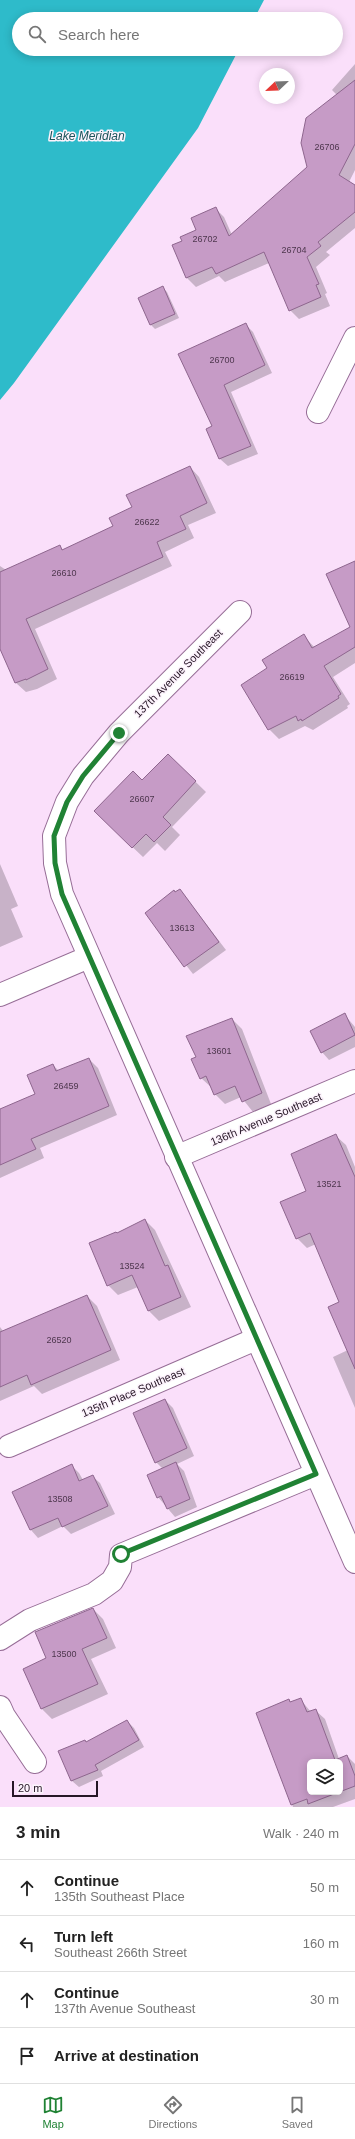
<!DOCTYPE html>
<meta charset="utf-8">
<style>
:root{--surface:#fff;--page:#f2f2f2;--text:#222;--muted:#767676;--line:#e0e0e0;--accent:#208234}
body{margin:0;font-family:Helvetica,sans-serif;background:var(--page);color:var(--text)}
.controls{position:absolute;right:12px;bottom:12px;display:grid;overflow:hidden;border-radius:6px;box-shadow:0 2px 10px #0003}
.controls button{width:36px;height:36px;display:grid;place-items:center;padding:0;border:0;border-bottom:1px solid var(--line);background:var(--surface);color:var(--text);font:20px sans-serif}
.compass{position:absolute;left:259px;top:68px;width:36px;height:36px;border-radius:50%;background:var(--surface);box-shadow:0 2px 10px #0003;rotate:247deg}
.scale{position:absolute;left:12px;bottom:10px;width:86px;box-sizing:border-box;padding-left:4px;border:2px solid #261626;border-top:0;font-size:11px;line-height:14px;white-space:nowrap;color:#261626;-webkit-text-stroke:3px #fcf3fc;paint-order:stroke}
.stop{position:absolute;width:12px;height:12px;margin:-9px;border:3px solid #208234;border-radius:50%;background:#fff}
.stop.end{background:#208234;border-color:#fff;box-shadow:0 1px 4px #0008}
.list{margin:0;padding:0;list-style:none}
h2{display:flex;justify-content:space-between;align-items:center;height:52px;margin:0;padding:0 16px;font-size:17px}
h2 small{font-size:13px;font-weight:400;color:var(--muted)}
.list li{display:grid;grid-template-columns:26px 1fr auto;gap:12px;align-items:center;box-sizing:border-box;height:56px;padding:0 16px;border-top:1px solid var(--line)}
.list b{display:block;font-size:15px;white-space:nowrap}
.list p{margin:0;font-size:13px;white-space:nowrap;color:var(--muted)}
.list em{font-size:13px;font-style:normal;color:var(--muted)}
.icon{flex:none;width:22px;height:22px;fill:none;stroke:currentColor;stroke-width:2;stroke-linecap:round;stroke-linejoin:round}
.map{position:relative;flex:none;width:355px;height:1807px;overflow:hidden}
.search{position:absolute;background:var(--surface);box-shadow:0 2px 10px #0003;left:12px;right:12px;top:12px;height:44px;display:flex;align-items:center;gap:10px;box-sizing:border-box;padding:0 14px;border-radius:22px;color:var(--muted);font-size:15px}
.sheet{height:276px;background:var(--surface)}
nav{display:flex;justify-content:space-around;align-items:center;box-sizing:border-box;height:56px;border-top:1px solid var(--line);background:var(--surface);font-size:11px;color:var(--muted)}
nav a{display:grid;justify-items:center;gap:2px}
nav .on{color:var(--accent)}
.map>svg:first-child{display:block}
.water{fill:#2ebbca}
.shadow{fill:#0003;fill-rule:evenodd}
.building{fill:#c69bc6;stroke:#8e668e;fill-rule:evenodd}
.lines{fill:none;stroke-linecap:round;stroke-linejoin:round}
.minor-casing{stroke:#966d96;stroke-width:24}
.minor{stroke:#fff;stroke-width:22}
.route{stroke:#208234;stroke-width:5}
.labels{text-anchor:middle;stroke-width:3;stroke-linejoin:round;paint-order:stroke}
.number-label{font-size:9px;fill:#4e374e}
.street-label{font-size:11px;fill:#261626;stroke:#fcf3fc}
.water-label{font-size:12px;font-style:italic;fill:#1b535a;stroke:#fcf3fc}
</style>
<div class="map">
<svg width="355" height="1807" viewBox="0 0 355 1807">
<rect width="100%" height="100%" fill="#fadffa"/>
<polygon class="water" points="0,0 264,0 254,19 19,19 19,49 239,49 198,128 14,383 0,400"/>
<g class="shadow">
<polygon points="355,64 355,170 349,182 355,186 355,228 326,252 330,255 316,267 327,293 325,294 330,306 299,319 290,310 269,263 225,282 219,276 196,287 187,278 173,246 183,242 197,230 215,208 224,217 232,235 308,167 337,95 332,90"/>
<polygon points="163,288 167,292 179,318 155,329 150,324"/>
<polygon points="245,324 253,332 272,373 231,392 258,454 228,466 220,459 214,426 180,354"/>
<polygon points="190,467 199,477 216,513 188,525 194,538 165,552 172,566 35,629 57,679 37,689 26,692 16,683 0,647 0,566 6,570 60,546 63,550 114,527 133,507"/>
<polygon points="355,562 355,663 333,677 350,704 347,706 348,708 313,730 305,726 279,739 269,729 269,669 304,636 315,648 352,627"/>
<polygon points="168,755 206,792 172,827 180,835 165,851 157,843 143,857 105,821"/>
<polygon points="0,864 18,906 11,909 23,937 0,947"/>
<polygon points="180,890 226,950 193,974 146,914"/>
<polygon points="344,1014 355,1027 355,1047 329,1060 322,1052"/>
<polygon points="232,1019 242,1029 271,1104 253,1112 241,1097 225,1104 215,1094 212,1088 201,1078 197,1058"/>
<polygon points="89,1059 98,1068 117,1115 40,1148 44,1158 0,1178 0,1110 36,1095 53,1065 59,1071"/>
<polygon points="336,1136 346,1145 355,1167 355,1408 333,1357 348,1350 341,1302 316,1244 307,1248 297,1238 308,1191"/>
<polygon points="145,1220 155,1230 191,1307 159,1321 149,1311 138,1287 118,1295 108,1285"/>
<polygon points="87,1296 97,1306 120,1360 42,1394 34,1386 0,1401 0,1327 3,1331"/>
<polygon points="165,1400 173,1408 194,1456 177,1464 184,1471 197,1507 175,1517 158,1497 163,1469 156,1462"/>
<polygon points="72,1466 79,1473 83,1480 92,1476 100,1483 115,1514 71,1534 63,1526 38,1538 31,1530 13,1492"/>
<polygon points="93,1609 103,1619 116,1648 91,1659 108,1694 52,1719 42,1709 47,1659"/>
<path d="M300,1699L311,1712L315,1710L325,1719L339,1759L347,1756L355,1764V1799L333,1807H293L257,1714L289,1700L291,1703ZM310,1762H340V1792H310Z"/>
<polygon points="127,1721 134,1728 144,1747 101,1771 103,1776 79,1787 72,1781 60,1751 87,1743"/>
</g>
<g class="building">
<polygon points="355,80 355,144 339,175 355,185 355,212 318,242 321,246 307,257 319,284 316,285 321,297 289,311 264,252 216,274 212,267 186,278 172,245 182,241 180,237 196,230 191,218 216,207 229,236 307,167 301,143 306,118"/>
<polygon points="163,286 175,314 150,325 138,298"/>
<polygon points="246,323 265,365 224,385 251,446 219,459 206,429 212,426 178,354"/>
<polygon points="190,466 207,503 180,516 186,529 157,542 163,557 26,619 48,669 26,680 26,679 15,683 0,649 0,572 60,545 62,550 113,526 109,518 132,507 126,495"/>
<polygon points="355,561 355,647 324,666 341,694 338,696 339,698 302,721 301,719 298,721 296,716 268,730 241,685 267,668 262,660 304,634 312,648 350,627 326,574"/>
<polygon points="168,754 196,781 163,817 171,825 154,842 146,834 132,848 94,811 133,771 142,780"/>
<polygon points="180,889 219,942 184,967 145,913 174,890 175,892"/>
<polygon points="345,1013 355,1035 321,1053 310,1031"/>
<polygon points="232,1018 262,1093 242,1102 235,1086 214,1095 206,1076 200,1079 191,1059 196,1057 186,1036"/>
<polygon points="89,1058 109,1106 31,1139 36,1149 0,1165 0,1109 35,1094 27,1075 53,1064 56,1071"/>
<polygon points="336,1134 355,1177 355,1369 328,1307 339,1302 310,1233 296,1239 280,1202 306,1191 291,1154"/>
<polygon points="145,1219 165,1266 168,1265 181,1297 148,1311 132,1275 107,1286 89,1243 116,1232 117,1233"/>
<polygon points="87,1295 111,1350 31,1385 27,1375 0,1387 0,1332"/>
<polygon points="165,1399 187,1448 155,1463 133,1413"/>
<polygon points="176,1462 190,1499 167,1509 161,1496 157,1498 147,1475"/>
<polygon points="72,1464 79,1481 93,1475 108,1506 62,1527 58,1518 30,1530 12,1492"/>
<polygon points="93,1608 107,1638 82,1649 98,1684 41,1709 23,1669 46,1658 35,1632"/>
<path d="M301,1698L307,1712L316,1709L335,1760L347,1755L355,1776V1786L308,1804L307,1799L291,1805L256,1713L289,1699L290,1702ZM310,1762H340V1792H310Z"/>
<polygon points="127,1720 139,1740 95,1765 98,1770 71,1781 58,1751 85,1740 86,1742"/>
</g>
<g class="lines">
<g class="minor-casing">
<g id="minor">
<polyline points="318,412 355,338"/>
<polyline points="240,612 119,733 83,776 67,802 54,836 55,863 62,894 355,1562"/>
<polyline points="0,995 89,957"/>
<polyline points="176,1157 355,1081"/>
<polyline points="9,1446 256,1339"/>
<polyline points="0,1639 30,1620 94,1594 112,1581 120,1567 121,1555 316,1474"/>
<polyline points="0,1707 4,1716 35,1762"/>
</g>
</g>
<use href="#minor" class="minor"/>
</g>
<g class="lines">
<polyline class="route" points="119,733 83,776 67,802 54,836 55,863 62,894 316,1474 121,1554"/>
</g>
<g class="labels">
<g class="number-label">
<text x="327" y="150">26706</text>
<text x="205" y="242">26702</text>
<text x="294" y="253">26704</text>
<text x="222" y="363">26700</text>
<text x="147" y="525">26622</text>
<text x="64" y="576">26610</text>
<text x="292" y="680">26619</text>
<text x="142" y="802">26607</text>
<text x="182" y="931">13613</text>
<text x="219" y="1054">13601</text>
<text x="66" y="1089">26459</text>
<text x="329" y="1187">13521</text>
<text x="132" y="1269">13524</text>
<text x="59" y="1343">26520</text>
<text x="60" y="1502">13508</text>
<text x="64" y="1657">13500</text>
</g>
<g class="street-label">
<text transform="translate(178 673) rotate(-45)" y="4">137th Avenue Southeast</text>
<text transform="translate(266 1119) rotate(-23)" y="4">136th Avenue Southeast</text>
<text transform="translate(133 1392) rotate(-23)" y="4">135th Place Southeast</text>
</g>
<g class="water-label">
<text x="87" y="140">Lake Meridian</text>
</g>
</g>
</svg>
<div class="controls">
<button><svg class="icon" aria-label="layers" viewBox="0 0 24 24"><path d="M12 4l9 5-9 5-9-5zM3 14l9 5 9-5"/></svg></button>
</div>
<svg class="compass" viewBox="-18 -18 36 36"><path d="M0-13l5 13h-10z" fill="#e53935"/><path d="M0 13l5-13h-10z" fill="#767676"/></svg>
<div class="scale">20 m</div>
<div class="stop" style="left:121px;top:1554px"></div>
<div class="stop end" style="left:119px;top:733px"></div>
<div class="search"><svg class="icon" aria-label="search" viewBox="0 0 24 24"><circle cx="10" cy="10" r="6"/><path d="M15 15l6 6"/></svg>Search here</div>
</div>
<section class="sheet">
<h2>3 min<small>Walk · 240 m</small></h2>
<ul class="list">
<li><svg class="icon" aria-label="ahead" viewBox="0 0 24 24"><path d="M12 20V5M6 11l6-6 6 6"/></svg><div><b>Continue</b><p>135th Southeast Place</p></div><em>50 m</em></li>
<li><svg class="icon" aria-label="left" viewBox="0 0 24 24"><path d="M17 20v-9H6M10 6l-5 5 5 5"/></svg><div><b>Turn left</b><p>Southeast 266th Street</p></div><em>160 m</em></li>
<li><svg class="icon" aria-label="ahead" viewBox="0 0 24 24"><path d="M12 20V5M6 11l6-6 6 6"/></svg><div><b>Continue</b><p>137th Avenue Southeast</p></div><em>30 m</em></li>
<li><svg class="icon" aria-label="arrive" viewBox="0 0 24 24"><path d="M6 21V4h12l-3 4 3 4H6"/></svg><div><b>Arrive at destination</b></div></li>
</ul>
</section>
<nav>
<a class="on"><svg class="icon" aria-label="map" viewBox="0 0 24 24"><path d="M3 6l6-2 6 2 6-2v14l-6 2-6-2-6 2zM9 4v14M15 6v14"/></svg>Map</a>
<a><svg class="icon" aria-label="directions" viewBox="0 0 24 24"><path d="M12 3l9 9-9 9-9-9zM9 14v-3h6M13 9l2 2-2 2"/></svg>Directions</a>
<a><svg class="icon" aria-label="saved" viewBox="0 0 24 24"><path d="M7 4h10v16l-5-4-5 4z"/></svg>Saved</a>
</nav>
